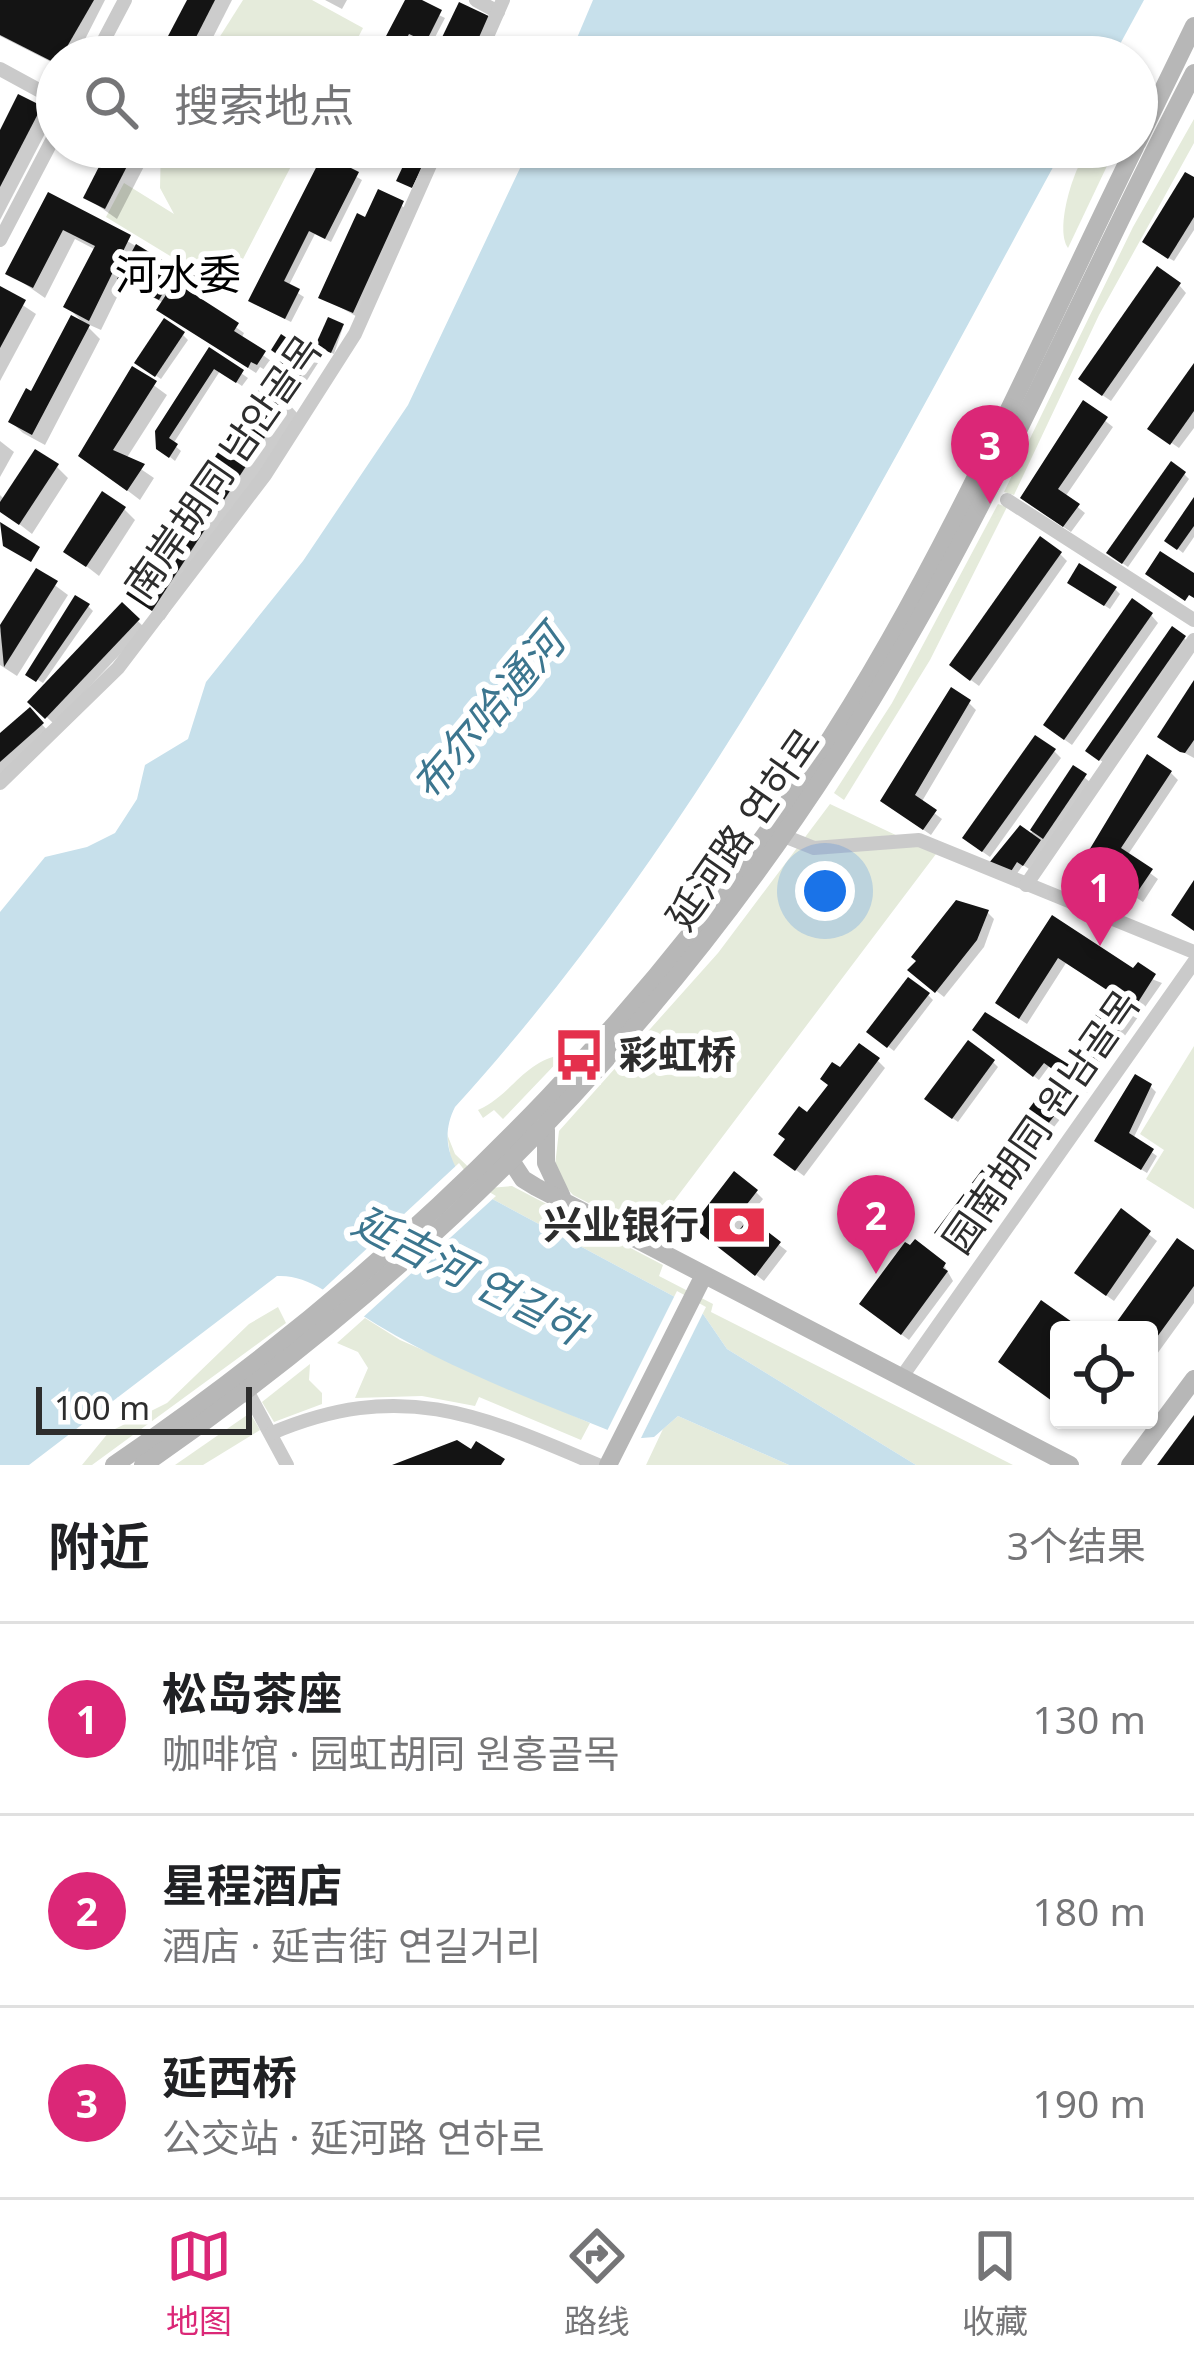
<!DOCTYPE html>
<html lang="zh">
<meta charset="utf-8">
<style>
:root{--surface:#fff;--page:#f2f2f2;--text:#202124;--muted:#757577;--line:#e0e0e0;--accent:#db2777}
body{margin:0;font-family:"Noto Sans","Noto Sans SC","Noto Sans KR",sans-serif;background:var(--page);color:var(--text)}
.controls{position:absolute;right:36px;bottom:36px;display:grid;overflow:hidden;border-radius:12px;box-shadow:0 3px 9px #0004}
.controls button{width:108px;height:108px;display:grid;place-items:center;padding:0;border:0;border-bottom:3px solid var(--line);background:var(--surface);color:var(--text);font:60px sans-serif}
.scale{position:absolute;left:36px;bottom:30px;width:216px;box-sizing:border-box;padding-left:12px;border:6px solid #2d2d2d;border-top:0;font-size:33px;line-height:42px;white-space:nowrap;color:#2d2d2d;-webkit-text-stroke:9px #fff;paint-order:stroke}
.you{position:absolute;left:825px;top:891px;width:42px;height:42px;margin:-30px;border:9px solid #fff;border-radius:50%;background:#1a73e8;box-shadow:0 0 0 18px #1a73e833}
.badge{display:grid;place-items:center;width:78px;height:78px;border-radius:50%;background:var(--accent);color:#fff;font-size:39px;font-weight:700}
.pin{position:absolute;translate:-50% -99px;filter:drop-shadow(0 3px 6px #0008)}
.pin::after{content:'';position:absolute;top:63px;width:42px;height:36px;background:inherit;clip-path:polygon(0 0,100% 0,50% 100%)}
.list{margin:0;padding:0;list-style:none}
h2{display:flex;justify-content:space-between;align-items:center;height:156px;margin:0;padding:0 48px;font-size:51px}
h2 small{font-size:39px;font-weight:400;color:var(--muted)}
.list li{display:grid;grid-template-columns:78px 1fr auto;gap:36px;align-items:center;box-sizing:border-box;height:192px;padding:0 48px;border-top:3px solid var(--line)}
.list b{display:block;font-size:45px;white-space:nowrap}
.list p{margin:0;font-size:39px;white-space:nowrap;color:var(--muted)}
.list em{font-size:39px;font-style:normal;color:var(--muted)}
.icon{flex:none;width:66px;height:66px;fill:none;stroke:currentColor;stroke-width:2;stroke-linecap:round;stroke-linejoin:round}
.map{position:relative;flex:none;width:1194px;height:1465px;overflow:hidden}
.search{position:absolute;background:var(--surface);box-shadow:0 3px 9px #0004;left:36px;right:36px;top:36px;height:132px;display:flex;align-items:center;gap:30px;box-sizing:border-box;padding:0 42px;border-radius:66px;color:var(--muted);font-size:45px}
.sheet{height:732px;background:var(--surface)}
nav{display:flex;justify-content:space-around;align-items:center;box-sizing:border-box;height:168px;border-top:3px solid var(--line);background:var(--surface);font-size:33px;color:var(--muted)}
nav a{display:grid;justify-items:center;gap:6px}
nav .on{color:var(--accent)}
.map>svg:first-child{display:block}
.green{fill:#e5ebdb}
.water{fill:#c7e0eb}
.pier{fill:#fff}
.shadow{fill:#0003}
.building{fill:#141414}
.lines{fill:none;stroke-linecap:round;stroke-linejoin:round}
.street{stroke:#cacaca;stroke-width:14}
.secondary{stroke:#b7b7b7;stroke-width:18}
.labels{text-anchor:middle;stroke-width:12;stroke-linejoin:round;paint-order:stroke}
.street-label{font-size:39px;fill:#2d2d2d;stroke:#fff}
.poi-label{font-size:39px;font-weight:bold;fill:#2d2d2d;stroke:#fff;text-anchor:start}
.neighbourhood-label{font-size:42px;fill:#000;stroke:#fff}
.water-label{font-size:42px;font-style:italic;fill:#3c768f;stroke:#fff}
</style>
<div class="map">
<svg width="1194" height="1465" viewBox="0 0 1194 1465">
<rect width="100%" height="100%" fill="#fff"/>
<g class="green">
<polygon points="243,0 312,0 363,28 348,57 207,57"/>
<polygon points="1194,119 1194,143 1099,315 1014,495 1004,492 1133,227"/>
<polygon points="161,147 301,147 243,259 229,253 213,282 106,217 124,183 174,214 160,188"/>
<path d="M1090,147H1116L1068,248C1054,229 1074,165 1090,147Z"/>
<polygon points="998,504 1007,507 930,660 844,800 834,793 892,703"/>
<polygon points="830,804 936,854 649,1234 573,1195 554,1174 559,1131 718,953"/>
<polygon points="1194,1046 1194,1209 1146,1179 1164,1150 1140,1134"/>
<path d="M565,1054L503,1119L494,1110L483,1118L478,1110C513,1094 524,1060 565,1054Z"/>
<polygon points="447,1134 455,1154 490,1188 512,1186 663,1265 659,1276 713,1304 711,1312 1013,1465 916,1465 727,1349 701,1311 470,1187 451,1160"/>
<polygon points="278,1307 286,1323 92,1465 82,1465 109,1432 167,1403 249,1324"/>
<polygon points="365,1318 400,1340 590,1423 581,1440 479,1397 475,1406 422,1396 355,1398 368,1368 358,1352 337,1343"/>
<polygon points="310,1364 309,1380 322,1393 322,1404 274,1422 262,1402"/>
<polygon points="250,1413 260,1430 203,1465 175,1465"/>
<polygon points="678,1416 789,1465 646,1465 663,1429"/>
</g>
<g class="water">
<polygon points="593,0 1144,0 1113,57 569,57"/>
<path d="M530,147H1064C882,480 712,824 455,1107C440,1137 449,1163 470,1187L701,1311L727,1349L916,1465H789L678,1416L654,1437L630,1439C539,1402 442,1367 360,1314C335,1298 308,1274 277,1276L29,1465H0V912L45,857L87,847L115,833L137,799L145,765L188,739L206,682L303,561L408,405Z"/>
</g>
<g class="pier">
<polygon points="459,1163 474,1183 496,1196 359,1321 318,1294"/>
<polygon points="677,1291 706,1307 638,1444 605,1435"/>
</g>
<g class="shadow">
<polygon points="0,0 105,0 76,57 57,57 57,65 0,36"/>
<polygon points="190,0 232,0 203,57 171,37"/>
<polygon points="325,0 347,0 342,9"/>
<polygon points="408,0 445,18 431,45 415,36 404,57 379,57"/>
<polygon points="40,109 52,120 0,220 0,136"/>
<polygon points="112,147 154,147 117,219 86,197"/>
<polygon points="335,147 379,147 369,166"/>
<polygon points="324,158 362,180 331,242 315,234 288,287 304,297 291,322 257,305"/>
<polygon points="1194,181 1194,230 1174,261 1150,247"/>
<polygon points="380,193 410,211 361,319 322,297"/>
<polygon points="49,196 193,279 200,286 193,297 244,333 241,339 271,361 265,370 260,367 256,373 167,316 164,303 124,283 101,330 83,322 100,339 45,445 23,433 11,422 84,323 67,307 96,250 75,239 45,298 9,273"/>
<polygon points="1179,285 1186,293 1111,401 1089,386"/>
<polygon points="0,290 36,314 0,381"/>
<polygon points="343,327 334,354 321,348"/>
<polygon points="183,335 188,340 161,379 143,367"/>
<polygon points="210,351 248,378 242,386 220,371 173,444 181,451 175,461 159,448"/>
<polygon points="285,358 318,363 295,399 275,386"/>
<polygon points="1194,368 1194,428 1179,448 1154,431"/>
<polygon points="133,370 167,395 126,459 154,478 140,500 82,456"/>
<polygon points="287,402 298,414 164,620 130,594"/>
<polygon points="1084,404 1113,427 1065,497 1085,513 1071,532 1031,505"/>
<polygon points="0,441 14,452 0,477"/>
<polygon points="57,467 68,478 32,534 0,509 0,495 5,500"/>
<polygon points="1184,474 1189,479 1128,567 1115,558"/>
<polygon points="1194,502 1194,537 1183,553 1173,545"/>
<polygon points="124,509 135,520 99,576 67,551"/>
<polygon points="1060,554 1067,561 979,686 960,672"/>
<polygon points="37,572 68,595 17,676 0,665 0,631"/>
<polygon points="1076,587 1115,589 1120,594 1110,609"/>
<polygon points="88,606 93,611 43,683 30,675"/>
<polygon points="122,606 145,628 54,724 31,702"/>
<polygon points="1151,615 1158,623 1072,745 1054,732"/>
<polygon points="1184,638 1189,643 1106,764 1094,756"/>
<polygon points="1194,685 1194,758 1168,744"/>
<polygon points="969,703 976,710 921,803 942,819 931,835 891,807"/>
<polygon points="29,711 53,736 0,783 0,737"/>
<polygon points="1054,751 1061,758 990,857 973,845"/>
<polygon points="1074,769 1090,782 1029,869 1023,865 1014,878 993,863 1029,836"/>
<polygon points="1171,773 1178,780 1127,856 1158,879 1143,902 1093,869"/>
<polygon points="987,912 994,919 984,947 944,997 919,977"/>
<polygon points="1053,919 1134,972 1162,983 1105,1064 1078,1046 1113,993 1066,963 1027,1024 1006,1010"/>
<polygon points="928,995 933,1000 894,1051 875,1036"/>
<polygon points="980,1035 1087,1080 1092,1085 1087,1093 1050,1065 1039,1080"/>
<polygon points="878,1061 885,1068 804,1176 784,1161 788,1140 841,1071"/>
<polygon points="993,1062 998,1067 958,1122 933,1104"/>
<polygon points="1151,1087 1156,1092 1133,1139 1157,1156 1147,1173 1102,1145"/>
<polygon points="1070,1095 1075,1100 1026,1163 1010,1150"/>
<polygon points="1004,1186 1009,1191 962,1253 943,1238"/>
<polygon points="756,1192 763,1199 747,1220 787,1251 764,1281 711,1240"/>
<polygon points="1122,1213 1157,1241 1114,1301 1085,1280"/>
<polygon points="1178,1242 1194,1254 1194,1303 1149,1365 1149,1330 1115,1330"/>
<polygon points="944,1265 953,1281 909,1340 870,1311"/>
<polygon points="1042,1304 1076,1330 1059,1330 1059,1405"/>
</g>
<g class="building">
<polygon points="0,0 94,0 57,64 0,35"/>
<polygon points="187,0 215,0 190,49 167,38"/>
<polygon points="405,0 422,0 442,10 426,42 409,34 397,57 375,57"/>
<polygon points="459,2 495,19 476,57 441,57 434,54"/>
<polygon points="18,94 42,106 0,187 0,130"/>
<polygon points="109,147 137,147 105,209 83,198"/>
<polygon points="332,147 371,147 363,163"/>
<polygon points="412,147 432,147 412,188 396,181"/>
<polygon points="323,154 359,172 325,239 309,231 284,281 300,289 285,319 248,301"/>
<polygon points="1185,172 1194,177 1194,217 1168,259 1142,242"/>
<polygon points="378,189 404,201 353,313 318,298 357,213 365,217"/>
<polygon points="48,192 131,235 89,321 63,307 95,246 63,230 33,288 5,274"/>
<polygon points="136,244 177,269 159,300 117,279"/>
<polygon points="1157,266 1181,283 1102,396 1078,379"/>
<polygon points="183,269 195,276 186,289 239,323 234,331 266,351 257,365 251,362 248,368 156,310"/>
<polygon points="0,286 26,300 0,348"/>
<polygon points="71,315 90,325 32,435 8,422 26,388 31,391"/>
<polygon points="328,317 344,324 331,353 315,346"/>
<polygon points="164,318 185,332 155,377 134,363"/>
<polygon points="281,334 314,356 289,396 267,382 282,358 271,350"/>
<polygon points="209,347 244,370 236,383 214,369 169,438 178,444 169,458 156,449 155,431"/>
<polygon points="1194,363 1194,411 1170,445 1147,429"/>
<polygon points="132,366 157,381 113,450 145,464 127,491 78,456"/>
<polygon points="263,383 289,400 152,611 126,594"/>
<polygon points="1083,400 1108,417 1058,489 1080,504 1063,527 1020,498"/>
<polygon points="35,449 59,464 19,525 0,512 0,502"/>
<polygon points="1171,461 1186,472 1122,564 1106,553"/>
<polygon points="102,491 126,507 86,567 63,552"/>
<polygon points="1194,497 1194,526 1177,550 1164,541"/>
<polygon points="0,522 40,547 31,562 3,546"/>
<polygon points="1040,536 1062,552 970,681 949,665"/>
<polygon points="1160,551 1194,573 1194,598 1189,595 1185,601 1145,574"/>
<polygon points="1079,563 1117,587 1104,606 1067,583"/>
<polygon points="36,568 58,581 4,667 0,625"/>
<polygon points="75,595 90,604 36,682 25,675"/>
<polygon points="1132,598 1153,613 1064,740 1043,725"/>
<polygon points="122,602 140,619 45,719 27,702"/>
<polygon points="1172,626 1186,636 1099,761 1085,751"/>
<polygon points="1194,680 1194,740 1185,753 1180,752 1157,737"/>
<polygon points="951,687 971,700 915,795 937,810 923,830 880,801"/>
<polygon points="30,707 44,723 0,762 0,733"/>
<polygon points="1035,735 1056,749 982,852 962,838"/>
<polygon points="1147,754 1172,771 1121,848 1153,869 1134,897 1082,862"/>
<polygon points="1073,765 1087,774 1043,839 1030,830"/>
<polygon points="1020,825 1041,840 1023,866 1017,862 1008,876 989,863"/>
<polygon points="1194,880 1194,931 1171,915"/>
<polygon points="956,900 989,910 977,940 935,993 907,970 916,961 911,957"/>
<polygon points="1052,915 1133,968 1138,962 1156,974 1100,1062 1075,1047 1110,992 1058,958 1019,1019 995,1003"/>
<polygon points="908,977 930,993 887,1048 866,1032"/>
<polygon points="985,1012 1089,1077 1081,1090 1044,1063 1033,1077 972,1030"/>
<polygon points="968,1040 995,1060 952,1119 924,1099"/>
<polygon points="859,1043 880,1058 795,1171 773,1155 785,1139 778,1134 799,1106 807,1112 828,1085 820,1079 832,1062 840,1067"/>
<polygon points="1135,1074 1152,1084 1129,1133 1154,1149 1141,1170 1094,1141"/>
<polygon points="1052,1078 1072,1093 1020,1160 1001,1146"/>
<polygon points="984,1167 1006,1184 956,1250 934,1233"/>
<polygon points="734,1171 758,1190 730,1226 738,1232 749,1217 781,1242 755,1276 700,1233 701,1214"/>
<polygon points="1121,1208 1151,1231 1106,1296 1074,1273"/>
<polygon points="1177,1238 1194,1250 1194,1286 1149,1348 1149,1330 1111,1330"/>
<polygon points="915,1239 946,1263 943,1268 948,1271 901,1335 859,1304 905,1242 910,1245"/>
<polygon points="1041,1300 1072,1322 1059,1330 1053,1349 1059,1354 1059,1406 998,1362"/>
<polygon points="1194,1415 1194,1465 1157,1465"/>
<polygon points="457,1440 471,1449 476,1441 505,1459 501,1465 392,1465"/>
</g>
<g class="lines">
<g class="street">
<polyline points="476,0 498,12"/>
<polyline points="95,57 125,0"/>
<polyline points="478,57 503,0"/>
<polyline points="0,69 57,100"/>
<polyline points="0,240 57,131"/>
<polyline points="1007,500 1194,620"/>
<polyline points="0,783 118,668 265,475 355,334 438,147"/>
<polyline points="784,836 814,848 919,840 1194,952"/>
<polyline points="1026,885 1194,640"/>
<polyline points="901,1378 1194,962"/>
<polyline points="244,1385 287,1465"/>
<path d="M272,1433C400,1379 479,1414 598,1465"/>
</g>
<g class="secondary">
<polyline points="1137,143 1194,26"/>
<polyline points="546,1130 546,1163 562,1197"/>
<polyline points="506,1153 523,1179 536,1187 1070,1465"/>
<path d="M114,1465C426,1252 702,971 889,641C980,481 1054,312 1135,147"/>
<path d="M143,1465C462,1245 715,976 907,640C1013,457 1096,261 1194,73"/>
<polyline points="608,1465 704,1275"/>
<polyline points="1130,1465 1194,1379"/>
</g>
</g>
<defs>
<g id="bus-bare" transform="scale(4.14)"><path d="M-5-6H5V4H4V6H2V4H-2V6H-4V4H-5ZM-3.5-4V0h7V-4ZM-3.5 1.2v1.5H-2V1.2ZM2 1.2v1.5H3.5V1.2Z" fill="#e4304c" stroke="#fff" stroke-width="2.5" paint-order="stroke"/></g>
<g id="bank-bare" transform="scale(4.14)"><path d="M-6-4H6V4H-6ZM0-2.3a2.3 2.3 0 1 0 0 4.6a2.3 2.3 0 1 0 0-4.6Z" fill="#e4304c" stroke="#fff" stroke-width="2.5" paint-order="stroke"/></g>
</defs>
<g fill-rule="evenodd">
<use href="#bus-bare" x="579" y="1055"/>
<use href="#bank-bare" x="739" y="1225"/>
</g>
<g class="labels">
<g class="street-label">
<text transform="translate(223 467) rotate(-55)" y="14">南岸胡同 남안골목</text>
<text transform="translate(743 829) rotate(-55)" y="14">延河路 연하로</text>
<text transform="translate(1041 1122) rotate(-55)" y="14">园南胡同 원남골목</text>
</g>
<g class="poi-label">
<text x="619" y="1069">彩虹桥</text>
<text x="699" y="1239" text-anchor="end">兴业银行</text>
</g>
<g class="neighbourhood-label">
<text x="178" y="290">河水委</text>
</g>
<g class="water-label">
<text transform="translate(488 713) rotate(-50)" y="15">布尔哈通河</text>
<text transform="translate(469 1275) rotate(27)" y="15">延吉河 연길하</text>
</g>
</g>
</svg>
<div class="controls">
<button><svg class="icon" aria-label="locate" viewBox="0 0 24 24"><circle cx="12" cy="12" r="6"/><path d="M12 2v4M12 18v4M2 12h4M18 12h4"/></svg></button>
</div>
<div class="scale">100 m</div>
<div class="you"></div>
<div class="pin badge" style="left:1100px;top:946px">1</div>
<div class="pin badge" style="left:876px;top:1274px">2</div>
<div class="pin badge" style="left:990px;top:504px">3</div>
<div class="search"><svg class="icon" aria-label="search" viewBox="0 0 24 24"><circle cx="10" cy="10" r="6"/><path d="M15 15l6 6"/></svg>搜索地点</div>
</div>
<section class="sheet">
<h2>附近<small>3个结果</small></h2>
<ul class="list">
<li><span class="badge">1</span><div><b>松岛茶座</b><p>咖啡馆 · 园虹胡同 원홍골목</p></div><em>130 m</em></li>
<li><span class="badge">2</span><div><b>星程酒店</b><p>酒店 · 延吉街 연길거리</p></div><em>180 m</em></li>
<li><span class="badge">3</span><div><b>延西桥</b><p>公交站 · 延河路 연하로</p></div><em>190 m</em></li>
</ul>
</section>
<nav>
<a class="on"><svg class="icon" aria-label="map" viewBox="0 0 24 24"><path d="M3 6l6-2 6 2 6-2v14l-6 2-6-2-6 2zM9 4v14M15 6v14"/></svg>地图</a>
<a><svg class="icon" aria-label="directions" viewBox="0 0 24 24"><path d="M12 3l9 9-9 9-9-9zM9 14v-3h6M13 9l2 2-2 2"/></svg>路线</a>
<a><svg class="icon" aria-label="saved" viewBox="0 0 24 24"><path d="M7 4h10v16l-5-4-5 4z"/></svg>收藏</a>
</nav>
